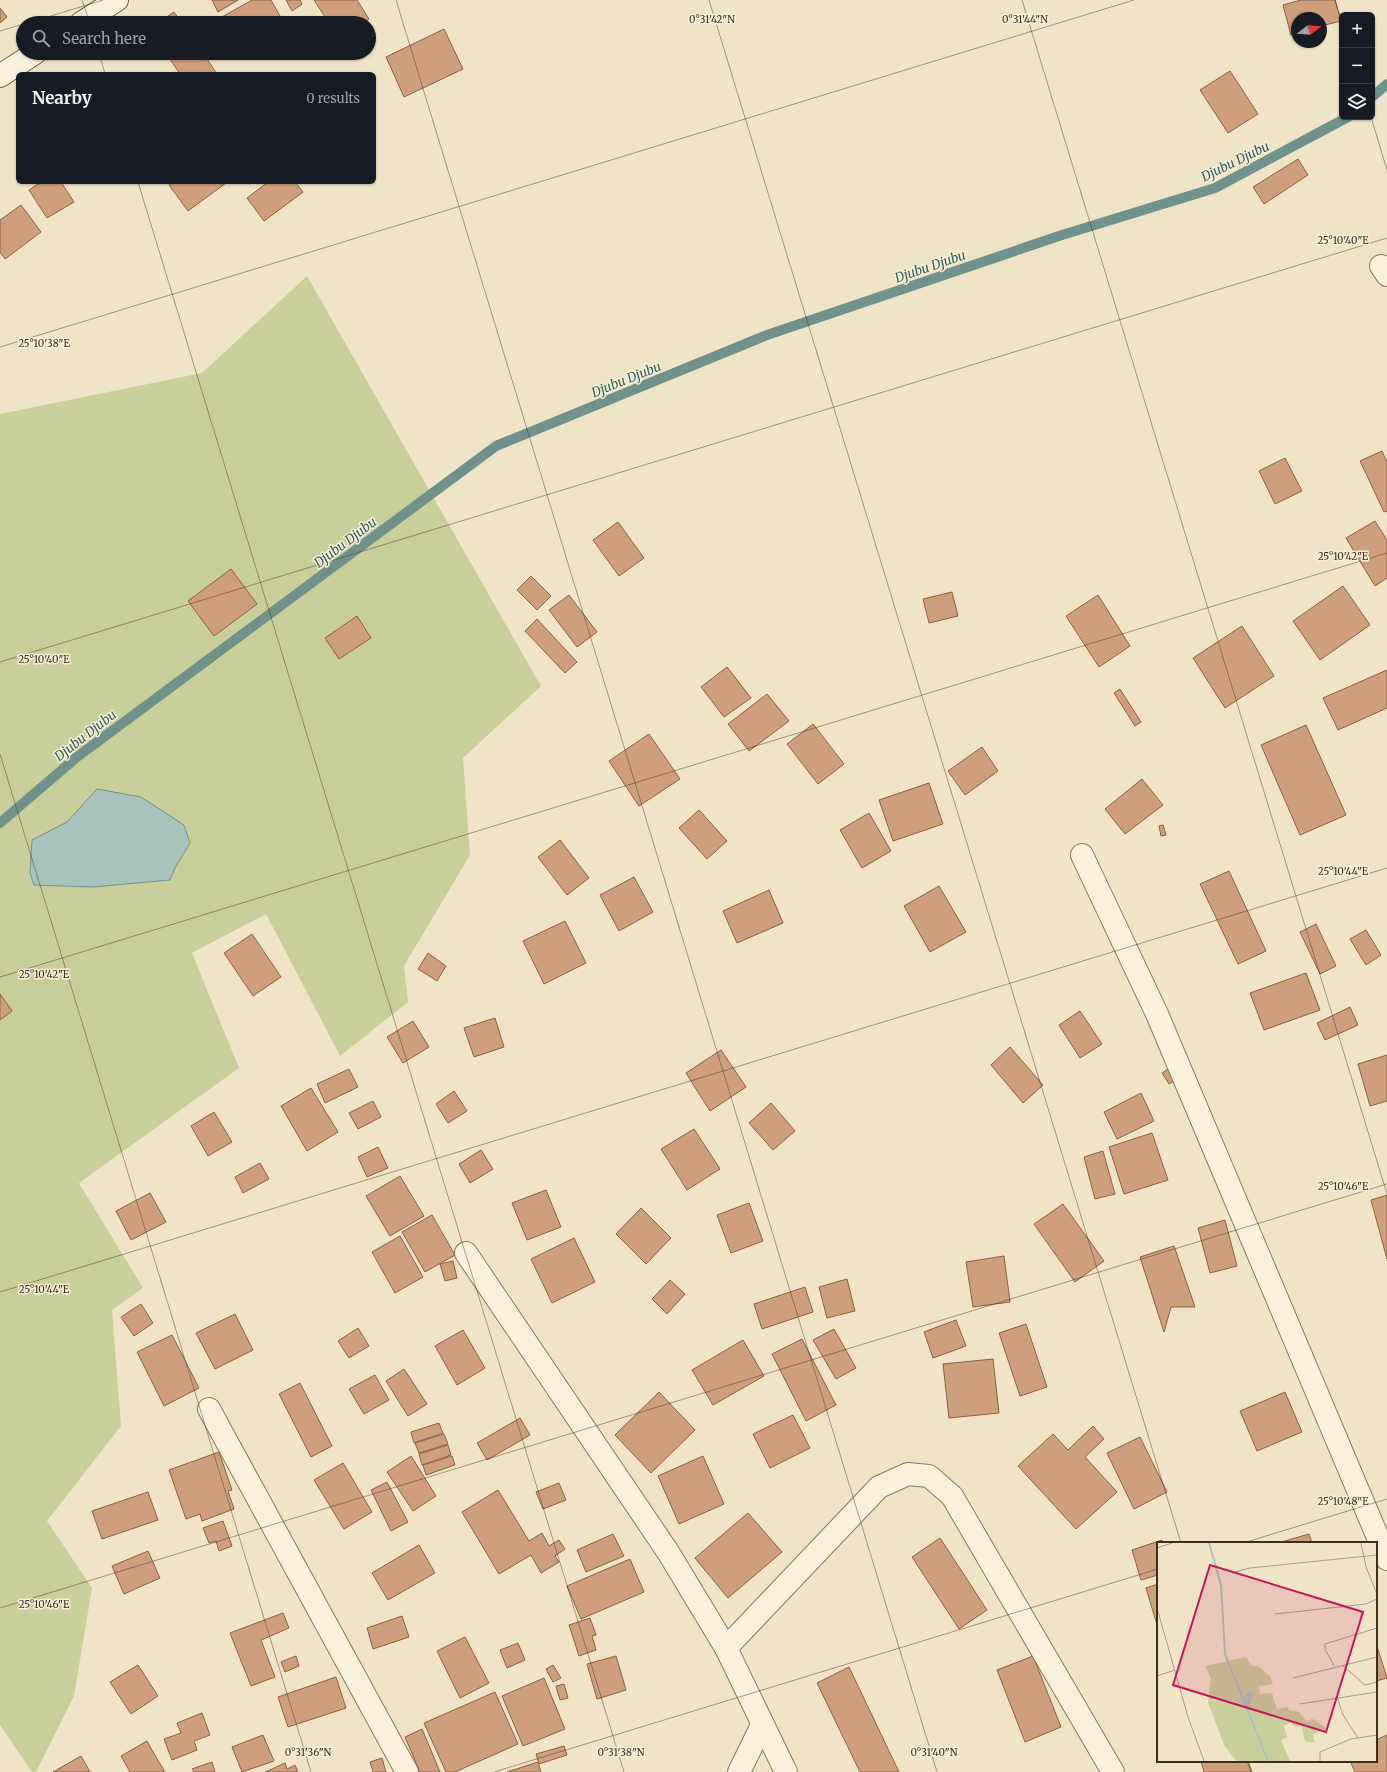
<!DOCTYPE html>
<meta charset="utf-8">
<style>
:root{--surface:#171b24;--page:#20242c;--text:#f1f3f6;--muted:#9ea1a6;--line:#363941}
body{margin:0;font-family:Merriweather,serif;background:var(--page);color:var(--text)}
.controls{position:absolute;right:12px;top:12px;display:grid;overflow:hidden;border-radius:6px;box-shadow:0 1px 3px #0004}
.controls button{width:36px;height:36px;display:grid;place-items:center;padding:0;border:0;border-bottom:1px solid var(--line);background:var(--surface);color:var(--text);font:20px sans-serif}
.compass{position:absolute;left:1291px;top:12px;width:36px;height:36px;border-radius:50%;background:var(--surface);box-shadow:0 1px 3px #0004;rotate:73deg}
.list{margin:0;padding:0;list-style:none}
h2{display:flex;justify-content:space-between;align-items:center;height:52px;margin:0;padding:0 16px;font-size:17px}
h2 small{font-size:13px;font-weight:400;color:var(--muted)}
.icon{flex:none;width:22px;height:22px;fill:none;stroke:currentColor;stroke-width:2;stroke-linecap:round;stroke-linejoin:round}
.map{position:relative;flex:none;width:1387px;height:1772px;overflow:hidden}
.search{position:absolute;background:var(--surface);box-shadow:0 1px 3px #0004;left:16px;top:16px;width:360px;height:44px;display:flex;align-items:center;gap:10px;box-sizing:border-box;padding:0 14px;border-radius:22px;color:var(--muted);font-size:15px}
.panel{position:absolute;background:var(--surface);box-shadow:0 1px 3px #0004;left:16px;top:72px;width:360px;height:112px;border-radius:6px}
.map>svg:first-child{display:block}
.green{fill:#c9cf9b}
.water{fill:#a9c4bc;stroke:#6f938a}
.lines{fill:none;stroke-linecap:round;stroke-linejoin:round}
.stream{stroke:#6f938a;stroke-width:10}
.building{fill:#cf9f7d;stroke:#8d5f41}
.street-casing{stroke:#8d765c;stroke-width:24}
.secondary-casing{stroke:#6f573f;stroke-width:24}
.street{stroke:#faf1dc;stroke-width:22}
.secondary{stroke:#faf1dc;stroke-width:22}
.ticks{fill:none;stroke:#3d2e20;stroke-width:1;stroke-opacity:0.45}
.labels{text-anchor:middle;stroke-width:3;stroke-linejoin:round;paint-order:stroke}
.water-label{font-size:13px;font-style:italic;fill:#2f5d5a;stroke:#f7eed8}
.inset-river{fill:none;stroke:#a9c4bc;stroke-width:2}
.inset-road{fill:none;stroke:#a89b85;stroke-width:1}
.view{fill:#c2185b;fill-opacity:0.15;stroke:#c2185b;stroke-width:2}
.inset-edge{fill:none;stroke:#3d2e20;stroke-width:2}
.ticks-label{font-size:10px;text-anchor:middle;fill:#3d2e20;stroke:#f7eed8;stroke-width:3;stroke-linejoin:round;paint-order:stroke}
</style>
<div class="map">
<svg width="1387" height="1772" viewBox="0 0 1387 1772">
<rect width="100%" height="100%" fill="#f0e4c8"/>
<polygon class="green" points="307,276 541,686 463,758 470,855 404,966 408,1002 340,1056 266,914 192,953 239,1068 79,1183 143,1288 112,1310 121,1426 47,1521 92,1588 74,1696 36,1772 32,1772 0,1725 0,414 202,373"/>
<polygon class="water" points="97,789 141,797 184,825 190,843 175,868 170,880 93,887 34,885 30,873 32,840 67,822"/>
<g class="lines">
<g class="stream">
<polyline points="1372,97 1387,84"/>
<polyline points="0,823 77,757 496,446 767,335 1062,235 1215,188 1348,117"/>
</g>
</g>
<g class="building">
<polygon points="212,0 238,0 218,12"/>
<polygon points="252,0 271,0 284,23 226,23 222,17"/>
<polygon points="286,0 300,0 302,4 292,11"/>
<polygon points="314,0 357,0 369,19 363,23 329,23"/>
<polygon points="1301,0 1335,0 1341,21 1321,26 1321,18 1297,18 1297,33 1291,35 1283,5"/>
<polygon points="0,8 7,17 0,23"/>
<polygon points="174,12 182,23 158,23"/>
<polygon points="444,29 463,69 404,97 386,57"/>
<polygon points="173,53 203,53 217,74 180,74 168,56"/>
<polygon points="1230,71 1258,114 1228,133 1200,90"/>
<polygon points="1298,159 1308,175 1264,204 1253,187"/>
<polygon points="41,182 61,182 74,202 47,218 29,190"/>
<polygon points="174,182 225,182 226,183 188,211 169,185"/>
<polygon points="268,182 295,182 303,192 264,221 247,198"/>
<polygon points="21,205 41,232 5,259 0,252 0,220"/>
<polygon points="1382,451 1387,462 1387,511 1384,512 1360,461"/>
<polygon points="1285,458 1302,491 1275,504 1259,471"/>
<polygon points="1375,521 1387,540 1387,578 1375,586 1346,538"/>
<polygon points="618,522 644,558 619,576 593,540"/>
<polygon points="231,569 257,604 214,636 188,601"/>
<polygon points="531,576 551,596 537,610 517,590"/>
<polygon points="1343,586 1370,625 1320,660 1293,621"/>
<polygon points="952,592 958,616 929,623 923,599"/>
<polygon points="569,595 597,632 577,647 549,610"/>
<polygon points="1098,595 1130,646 1099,667 1066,616"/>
<polygon points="357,616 371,638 339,659 325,638"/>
<polygon points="537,619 577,662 565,673 525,631"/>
<polygon points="1242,626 1274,676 1225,708 1193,658"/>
<polygon points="727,667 751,698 724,717 701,687"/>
<polygon points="1387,670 1387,708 1338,730 1323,698"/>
<polygon points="1120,689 1141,722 1135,726 1114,693"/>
<polygon points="767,694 789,721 749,751 728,724"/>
<polygon points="813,724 844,764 818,784 787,744"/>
<polygon points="1306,725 1346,815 1300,835 1261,745"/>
<polygon points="649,734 680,779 639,806 609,761"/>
<polygon points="982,747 998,771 965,795 948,771"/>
<polygon points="1142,779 1163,805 1125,834 1105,809"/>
<polygon points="929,783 943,824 893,841 879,800"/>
<polygon points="699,810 727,841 707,859 679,828"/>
<polygon points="869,813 891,851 862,868 840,830"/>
<polygon points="1163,825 1166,835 1161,836 1159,826"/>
<polygon points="560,840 589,878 567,895 538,857"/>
<polygon points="1229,871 1266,951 1238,964 1200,884"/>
<polygon points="634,877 653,912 619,931 600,895"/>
<polygon points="939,886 966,932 930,952 904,906"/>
<polygon points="769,890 783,923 737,943 723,911"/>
<polygon points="565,921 586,963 544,984 523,941"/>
<polygon points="1316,924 1336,966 1320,974 1300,932"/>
<polygon points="1366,930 1381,955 1366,965 1350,939"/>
<polygon points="252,934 281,977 253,996 224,953"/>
<polygon points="428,953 446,966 437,981 418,969"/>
<polygon points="1306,973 1320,1010 1264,1030 1250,993"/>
<polygon points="0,994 12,1011 0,1020"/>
<polygon points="1350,1007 1358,1025 1325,1040 1317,1023"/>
<polygon points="1080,1011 1102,1044 1080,1058 1059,1025"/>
<polygon points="495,1018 504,1047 474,1057 464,1028"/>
<polygon points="413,1021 429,1047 403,1063 387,1037"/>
<polygon points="1010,1047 1043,1085 1023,1103 991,1065"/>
<polygon points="721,1050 746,1087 710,1111 686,1073"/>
<polygon points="1387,1055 1387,1101 1370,1106 1358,1064"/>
<polygon points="1170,1068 1177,1079 1169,1084 1162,1073"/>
<polygon points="349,1069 358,1087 325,1103 317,1084"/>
<polygon points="311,1088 338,1132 307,1151 281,1106"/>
<polygon points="454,1091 467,1111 448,1123 436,1104"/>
<polygon points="1141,1093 1154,1121 1117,1139 1104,1112"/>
<polygon points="373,1101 381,1117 358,1129 349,1113"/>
<polygon points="771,1103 795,1131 773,1150 749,1123"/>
<polygon points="214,1112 232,1142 208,1156 191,1126"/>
<polygon points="694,1129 720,1169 687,1190 661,1149"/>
<polygon points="1152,1133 1168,1180 1124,1194 1109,1147"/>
<polygon points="378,1147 388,1168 367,1177 358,1157"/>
<polygon points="481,1150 493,1169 470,1183 459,1164"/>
<polygon points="1103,1151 1115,1194 1095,1199 1084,1157"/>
<polygon points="260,1163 269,1179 243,1193 235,1177"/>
<polygon points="400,1176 424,1216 390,1236 366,1196"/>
<polygon points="546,1190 561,1227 527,1240 512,1203"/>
<polygon points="150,1193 166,1222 131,1240 116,1211"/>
<polygon points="1387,1195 1387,1259 1371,1200"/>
<polygon points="749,1203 763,1241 731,1253 717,1215"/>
<polygon points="1063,1204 1104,1261 1075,1282 1034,1224"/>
<polygon points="641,1208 671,1238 646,1264 616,1234"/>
<polygon points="432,1215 455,1255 425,1272 402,1232"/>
<polygon points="1225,1220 1237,1266 1210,1273 1198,1228"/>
<polygon points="400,1236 423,1277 395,1293 372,1252"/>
<polygon points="574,1238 595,1282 552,1303 531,1259"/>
<polygon points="1174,1246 1195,1307 1171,1307 1164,1332 1140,1257"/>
<polygon points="1004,1256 1010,1302 973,1307 966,1262"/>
<polygon points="453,1261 457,1278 445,1281 440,1264"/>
<polygon points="847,1279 855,1311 827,1318 819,1287"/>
<polygon points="670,1280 685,1294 667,1314 652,1299"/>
<polygon points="805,1287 813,1312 762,1329 754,1304"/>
<polygon points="141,1304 153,1323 134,1336 121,1317"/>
<polygon points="235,1314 253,1350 215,1369 196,1333"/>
<polygon points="956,1320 966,1346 933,1358 924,1332"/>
<polygon points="1026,1324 1047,1387 1020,1396 999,1333"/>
<polygon points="358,1328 369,1346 349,1358 338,1341"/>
<polygon points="834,1329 856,1368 836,1379 813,1340"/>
<polygon points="463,1330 485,1368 457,1385 435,1346"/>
<polygon points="172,1335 199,1388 164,1406 137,1352"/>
<polygon points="802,1339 836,1405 806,1421 772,1354"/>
<polygon points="743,1340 764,1376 713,1405 692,1370"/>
<polygon points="993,1359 999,1413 949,1418 943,1364"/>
<polygon points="404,1369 427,1404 408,1416 386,1381"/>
<polygon points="375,1375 389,1400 364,1414 349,1389"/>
<polygon points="300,1383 332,1446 311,1457 279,1394"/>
<polygon points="659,1392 695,1430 651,1473 615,1435"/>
<polygon points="1285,1392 1302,1432 1257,1451 1240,1411"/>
<polygon points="793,1415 810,1448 770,1468 753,1434"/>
<polygon points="520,1418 530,1435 487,1460 477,1443"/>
<polygon points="439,1423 443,1433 414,1443 411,1432"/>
<polygon points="1093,1426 1104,1439 1085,1457 1117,1492 1076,1529 1018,1466 1053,1434 1068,1450"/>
<polygon points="444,1434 448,1444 419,1453 415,1443"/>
<polygon points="1140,1437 1167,1492 1134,1509 1107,1453"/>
<polygon points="448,1445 451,1455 422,1465 419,1454"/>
<polygon points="219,1452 232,1490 228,1491 234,1509 202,1521 200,1514 186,1519 169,1470"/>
<polygon points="411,1456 436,1496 413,1511 387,1472"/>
<polygon points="452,1456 455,1465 426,1475 423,1465"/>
<polygon points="703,1456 724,1504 679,1524 658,1476"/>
<polygon points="343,1463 372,1512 344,1529 314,1480"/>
<polygon points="387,1482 408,1522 391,1531 371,1490"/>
<polygon points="559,1483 566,1500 543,1509 536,1492"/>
<polygon points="498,1490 529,1541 542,1533 549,1546 559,1540 565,1549 555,1556 559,1562 541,1573 531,1555 499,1574 462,1512"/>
<polygon points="148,1492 158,1520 102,1539 92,1511"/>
<polygon points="748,1513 782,1552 728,1598 695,1558"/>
<polygon points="223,1521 232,1546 219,1551 216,1541 209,1543 203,1528"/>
<polygon points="613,1534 624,1556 586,1572 577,1550"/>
<polygon points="1309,1534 1312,1543 1278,1543"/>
<polygon points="940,1538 987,1610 959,1629 912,1557"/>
<polygon points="1162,1540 1163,1543 1158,1543 1158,1575 1141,1580 1132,1550"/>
<polygon points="419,1545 435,1573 388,1600 372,1573"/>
<polygon points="148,1551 160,1578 124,1594 112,1566"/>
<polygon points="630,1559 644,1592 581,1619 567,1586"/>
<polygon points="1158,1584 1158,1628 1146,1588"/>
<polygon points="283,1613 289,1628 261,1640 275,1677 251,1686 230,1633"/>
<polygon points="402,1616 409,1637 373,1649 367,1628"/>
<polygon points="590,1618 596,1635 592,1636 596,1650 579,1656 569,1625"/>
<polygon points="465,1637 489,1683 460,1698 437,1651"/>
<polygon points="518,1643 525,1660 507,1668 500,1650"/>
<polygon points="1376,1643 1387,1678 1376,1681"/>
<polygon points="296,1656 299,1666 285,1672 281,1662"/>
<polygon points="616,1656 626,1690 597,1699 587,1664"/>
<polygon points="1033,1656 1061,1727 1025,1742 997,1670"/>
<polygon points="138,1665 158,1696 131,1714 110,1682"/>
<polygon points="553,1665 561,1678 553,1682 546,1669"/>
<polygon points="849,1667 899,1772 860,1772 817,1683"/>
<polygon points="336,1677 346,1708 288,1727 278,1697"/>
<polygon points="544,1678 565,1729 523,1746 502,1696"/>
<polygon points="564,1684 568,1698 560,1700 556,1686"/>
<polygon points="495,1692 518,1744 455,1772 446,1772 424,1723"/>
<polygon points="202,1713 210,1735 194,1741 197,1750 172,1760 164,1739 181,1733 177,1723"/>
<polygon points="422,1729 440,1772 420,1772 405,1737"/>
<polygon points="263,1735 274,1761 242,1772 232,1747"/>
<polygon points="1387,1735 1387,1772 1355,1772 1350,1761 1376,1761 1376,1740"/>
<polygon points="147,1741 153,1752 165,1772 130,1772 121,1756"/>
<polygon points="564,1746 567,1755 539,1764 536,1754"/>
<polygon points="81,1756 90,1772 53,1772"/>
<polygon points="382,1758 386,1772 373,1772 370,1762"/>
<polygon points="1201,1761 1248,1761 1252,1772 1204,1772"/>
<polygon points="212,1762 215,1772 194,1772 192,1769"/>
<polygon points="538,1762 541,1772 507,1772"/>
<polygon points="285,1763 287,1769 295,1765 298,1772 265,1772"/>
</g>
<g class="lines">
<g class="street-casing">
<g id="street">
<polyline points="1381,266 1387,275"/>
<polyline points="1082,855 1157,1014 1387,1559"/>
<polyline points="466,1253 668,1552 726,1648 786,1772"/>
<polyline points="209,1409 407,1772"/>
<polyline points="726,1648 879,1487 908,1474 929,1476 952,1496 1113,1772"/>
<polyline points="739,1772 762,1725"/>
</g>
</g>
<g class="secondary-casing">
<g id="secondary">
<polyline points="81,23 117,0"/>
<polyline points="0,76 35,53"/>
</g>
</g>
<use href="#street" class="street"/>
<use href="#secondary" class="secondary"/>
</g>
<path class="ticks" d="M82,0L90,23M396,0L937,1772M709,0L1181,1543M1022,0L1387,1194M1335,0L1342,23M28,23L103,0M0,31L23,24M99,53L105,74M1371,117L1387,170M138,182L624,1772M0,347L1134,0M0,662L1387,238M0,754L311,1772M0,977L1387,553M0,1292L1387,868M1243,1543L1387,1499M0,1608L1387,1184M1247,1761L1251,1772M494,1772L1158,1569"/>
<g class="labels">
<g class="water-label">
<text transform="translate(1235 161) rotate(-26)" y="5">Djubu Djubu</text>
<text transform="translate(930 266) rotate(-19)" y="5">Djubu Djubu</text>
<text transform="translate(626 379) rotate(-22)" y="5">Djubu Djubu</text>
<text transform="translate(345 542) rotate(-37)" y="5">Djubu Djubu</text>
<text transform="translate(85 735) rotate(-38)" y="5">Djubu Djubu</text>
</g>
</g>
<g transform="translate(1157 1542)">
<rect width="220" height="220" fill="#f0e4c8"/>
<path d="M89,115L94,123L102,125L113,134L116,142L102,144L103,152L115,151L120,167L131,165L132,168L142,170L149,179L156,177L170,187L156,192L158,201L148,199L145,185L136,184L134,180L127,184L130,195L124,198L133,219H79L67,203L51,160L54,136L48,124Z" fill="#c9cf9b"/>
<path d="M92,149L96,152L93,164L89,163L87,156Z" fill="#a9c4bc"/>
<path class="inset-river" d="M52,1L64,43L68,112L111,219"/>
<path class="inset-road" d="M204,1L209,25L220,52M0,6L15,1M75,31L93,26L220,13M0,66L31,175L47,219M118,72L209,62L220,57M185,123L208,143L220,140M177,124L168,107V102L220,86M0,134L18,128M136,136L220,115M180,155L186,173L201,196M143,162L220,150M163,219V210L194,197L220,193"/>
<path class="view" d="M53,23L206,70L169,190L16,143Z"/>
<rect width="220" height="220" class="inset-edge"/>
</g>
<g class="ticks-label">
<text x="712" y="23">0°31'42"N</text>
<text x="1025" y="23">0°31'44"N</text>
<text x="1343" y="244">25°10'40"E</text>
<text x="44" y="347">25°10'38"E</text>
<text x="1343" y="560">25°10'42"E</text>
<text x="44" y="663">25°10'40"E</text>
<text x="1343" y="875">25°10'44"E</text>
<text x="44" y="978">25°10'42"E</text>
<text x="1343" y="1190">25°10'46"E</text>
<text x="44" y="1293">25°10'44"E</text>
<text x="1343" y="1505">25°10'48"E</text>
<text x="44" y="1608">25°10'46"E</text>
<text x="308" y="1756">0°31'36"N</text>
<text x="621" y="1756">0°31'38"N</text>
<text x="934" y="1756">0°31'40"N</text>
</g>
</svg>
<div class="controls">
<button>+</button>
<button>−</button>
<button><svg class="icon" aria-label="layers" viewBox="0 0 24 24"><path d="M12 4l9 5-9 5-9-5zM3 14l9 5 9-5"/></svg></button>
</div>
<svg class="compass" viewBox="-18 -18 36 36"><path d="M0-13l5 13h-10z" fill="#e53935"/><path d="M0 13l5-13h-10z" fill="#9ea1a6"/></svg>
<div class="search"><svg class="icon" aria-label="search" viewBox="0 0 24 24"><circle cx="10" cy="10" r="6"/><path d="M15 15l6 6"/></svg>Search here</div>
<section class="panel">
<h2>Nearby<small>0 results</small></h2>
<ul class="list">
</ul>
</section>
</div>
